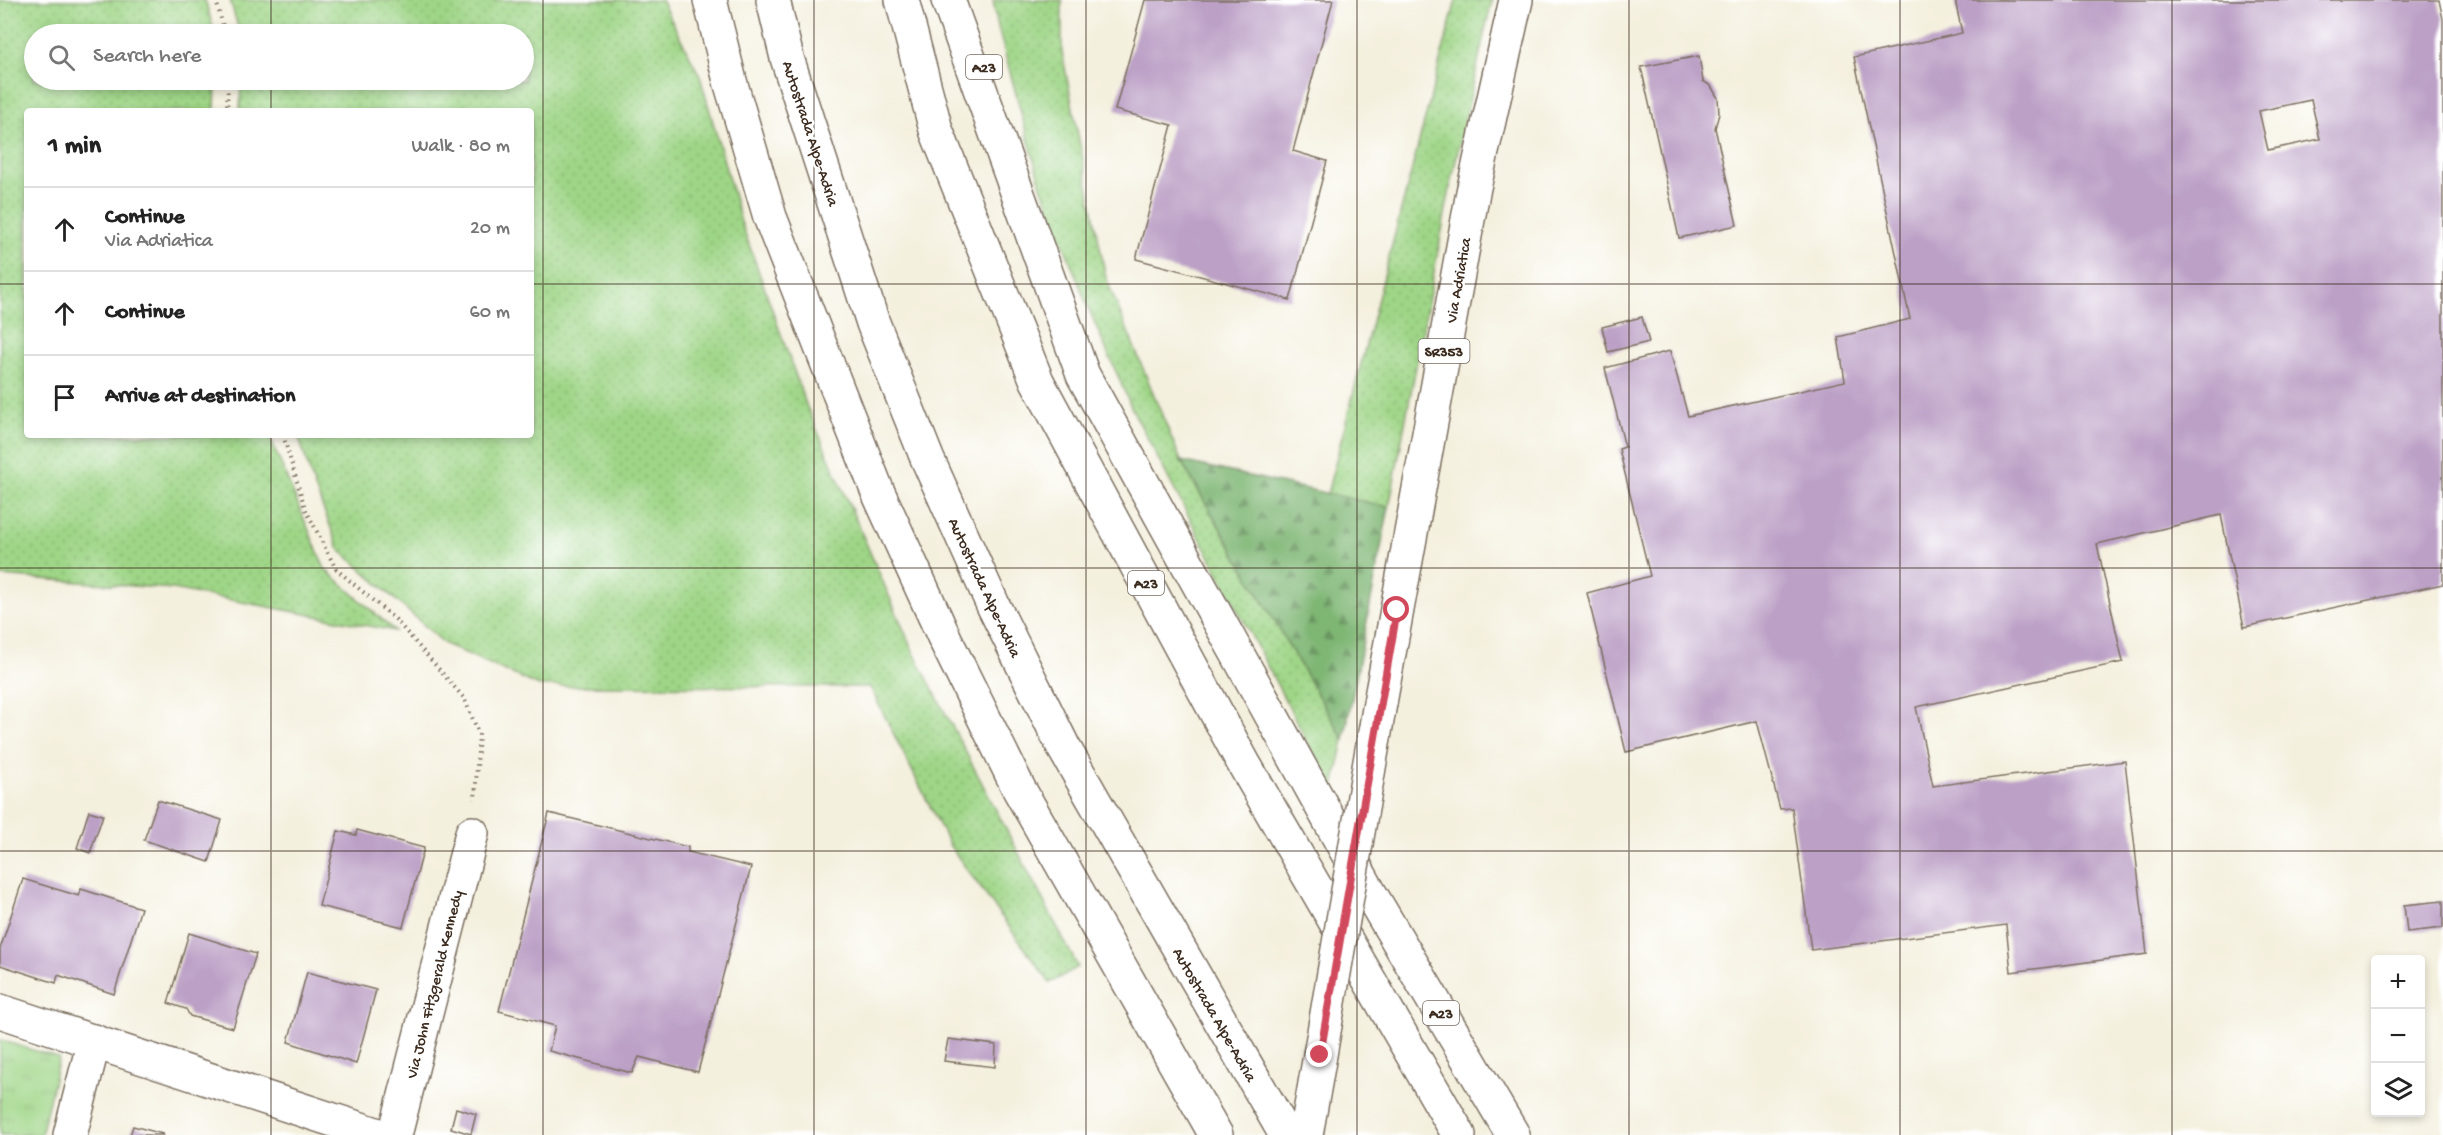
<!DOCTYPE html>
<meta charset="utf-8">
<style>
:root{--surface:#fff;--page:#f2f2f2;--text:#222;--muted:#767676;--line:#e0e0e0}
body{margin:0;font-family:"Gochi Hand",sans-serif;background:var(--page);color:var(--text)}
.controls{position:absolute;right:18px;bottom:18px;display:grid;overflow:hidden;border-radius:6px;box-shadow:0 3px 9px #0003}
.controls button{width:54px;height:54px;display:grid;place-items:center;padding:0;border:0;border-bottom:2px solid var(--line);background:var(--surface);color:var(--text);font:30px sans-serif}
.stop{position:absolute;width:18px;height:18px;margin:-14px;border:4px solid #d1495b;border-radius:50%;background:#fff}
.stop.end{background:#d1495b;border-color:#fff;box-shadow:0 2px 6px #0008}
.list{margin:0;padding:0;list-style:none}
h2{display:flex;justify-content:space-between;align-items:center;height:78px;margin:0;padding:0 24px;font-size:26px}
h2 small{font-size:20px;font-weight:400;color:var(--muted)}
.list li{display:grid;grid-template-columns:39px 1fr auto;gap:18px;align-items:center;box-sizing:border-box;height:84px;padding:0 24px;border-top:2px solid var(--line)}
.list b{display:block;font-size:22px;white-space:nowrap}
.list p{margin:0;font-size:20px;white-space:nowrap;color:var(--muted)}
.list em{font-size:20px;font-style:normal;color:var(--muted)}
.icon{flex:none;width:33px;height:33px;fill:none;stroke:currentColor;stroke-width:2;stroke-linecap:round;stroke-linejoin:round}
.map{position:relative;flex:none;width:2443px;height:1135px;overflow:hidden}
.search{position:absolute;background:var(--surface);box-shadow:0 3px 9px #0003;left:24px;top:24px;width:510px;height:66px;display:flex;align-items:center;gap:15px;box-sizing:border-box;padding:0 21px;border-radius:33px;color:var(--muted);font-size:22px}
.panel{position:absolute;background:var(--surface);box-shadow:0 3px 9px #0003;left:24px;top:108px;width:510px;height:330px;border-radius:6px}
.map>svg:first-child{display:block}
.grass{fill:url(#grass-dots);stroke:#6c8052;stroke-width:1.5}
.forest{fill:url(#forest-firs);stroke:#5c7048;stroke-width:1.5}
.park{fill:url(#park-tufts);stroke:#6c8052;stroke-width:1.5}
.building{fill:#bca0c6;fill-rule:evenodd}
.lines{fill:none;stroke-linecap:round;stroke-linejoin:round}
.minor-casing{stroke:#7c6f61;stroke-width:36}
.primary-casing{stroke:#7c6f61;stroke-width:36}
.motorway-casing{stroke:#7c6f61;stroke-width:36}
.path{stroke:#7c6f61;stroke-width:4;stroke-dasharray:1.5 4.5;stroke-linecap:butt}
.minor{stroke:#fff;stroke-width:33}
.primary{stroke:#fff;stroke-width:33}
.motorway{stroke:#fff;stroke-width:33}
.primary-bridge-casing{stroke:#7c6f61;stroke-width:36;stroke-linecap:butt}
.primary-bridge{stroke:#fff;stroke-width:33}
.route{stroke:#d1495b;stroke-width:8}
.grid{fill:none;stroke:#3b2a1e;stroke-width:1.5;stroke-opacity:0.55}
.labels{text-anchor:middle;stroke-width:5;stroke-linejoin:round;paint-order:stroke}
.shield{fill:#fff;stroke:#766a62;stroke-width:1.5}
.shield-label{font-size:15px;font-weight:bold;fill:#3b2a1e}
.street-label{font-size:16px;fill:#3b2a1e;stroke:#fff}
</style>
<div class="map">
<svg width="2443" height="1135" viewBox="0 0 2443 1135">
<defs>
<pattern id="grass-dots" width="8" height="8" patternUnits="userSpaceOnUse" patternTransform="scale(1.5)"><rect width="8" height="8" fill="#9ed586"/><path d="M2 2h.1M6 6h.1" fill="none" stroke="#89b773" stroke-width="1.8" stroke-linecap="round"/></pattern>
<pattern id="forest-firs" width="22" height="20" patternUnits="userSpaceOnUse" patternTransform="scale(1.5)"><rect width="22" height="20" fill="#7eb673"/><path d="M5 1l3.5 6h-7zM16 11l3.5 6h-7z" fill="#68945e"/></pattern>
<pattern id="park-tufts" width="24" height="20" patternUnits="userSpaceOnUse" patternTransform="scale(1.5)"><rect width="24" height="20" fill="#9ed586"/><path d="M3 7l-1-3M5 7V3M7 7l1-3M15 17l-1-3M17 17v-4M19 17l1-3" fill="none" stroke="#89b773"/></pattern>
</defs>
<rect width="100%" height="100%" fill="#fff"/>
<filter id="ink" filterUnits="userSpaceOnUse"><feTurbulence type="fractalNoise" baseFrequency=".0167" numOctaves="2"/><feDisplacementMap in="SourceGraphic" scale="12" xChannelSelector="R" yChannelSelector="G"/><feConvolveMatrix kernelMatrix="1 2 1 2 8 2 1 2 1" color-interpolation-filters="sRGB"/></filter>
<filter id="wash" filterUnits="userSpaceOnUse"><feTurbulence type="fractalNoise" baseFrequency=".008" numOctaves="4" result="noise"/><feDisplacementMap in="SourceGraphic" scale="24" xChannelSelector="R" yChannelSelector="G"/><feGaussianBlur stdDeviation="1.35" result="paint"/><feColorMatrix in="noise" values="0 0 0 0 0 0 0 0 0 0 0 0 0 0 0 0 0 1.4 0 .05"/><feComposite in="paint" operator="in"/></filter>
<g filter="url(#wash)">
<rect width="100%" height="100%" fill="#f4f0de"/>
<g class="grass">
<polygon points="0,0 205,0 215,34 34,34 34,80 216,80 215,111 27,111 27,435 269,435 325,569 395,631 173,589 0,576"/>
<polygon points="230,0 661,0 700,76 741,222 807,407 913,651 1078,967 1050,983 950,846 870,687 539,686 445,644 339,549 314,485 298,435 531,435 531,111 240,111 241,80 524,80 524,34 240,34"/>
<polygon points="993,0 1062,0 1062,52 1106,278 1181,461 1344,740 1333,791 1132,409 1087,305 1041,186 998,28"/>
<polygon points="1456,0 1492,0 1452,178 1389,507 1327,494"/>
</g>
<polygon class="forest" points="1181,461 1389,507 1344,740"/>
<polygon class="park" points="0,1040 59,1058 41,1135 0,1135"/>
<g id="blocks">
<g class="building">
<polygon points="1145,0 1333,0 1293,151 1327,161 1290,300 1136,259 1172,125 1115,110"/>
<path d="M1955,0H2439L2443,19V584L2244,627L2221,515L2097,544L2123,662L1916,707L1933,786L2125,761L2147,954L2011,972L2006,925L1811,950L1792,808L1780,809L1757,721L1626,752L1587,593L1650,576L1619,449L1625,447L1605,368L1670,351L1688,416L1845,381L1838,337L1910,319L1854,57L1962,33ZM2311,100L2320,139L2268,150L2259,111Z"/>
<polygon points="1699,56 1703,81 1711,86 1718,98 1719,114 1715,128 1737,225 1679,238 1641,67"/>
<polygon points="1642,317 1649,342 1608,352 1602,327"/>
<polygon points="158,800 222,820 209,862 144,840"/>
<polygon points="89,811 103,815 90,853 77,848"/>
<polygon points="549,813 688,847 688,852 751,867 698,1072 639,1057 632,1073 549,1051 555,1026 499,1011"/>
<polygon points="357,830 424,848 403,927 319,906 338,831 356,835"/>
<polygon points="23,879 79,896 81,889 141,908 114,994 58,975 56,983 0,965 0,949"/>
<polygon points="2443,901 2443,928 2407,932 2404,905"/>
<polygon points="189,933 256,954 233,1028 190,1016 186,1009 168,1003"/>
<polygon points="307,972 376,990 356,1064 288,1042"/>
<polygon points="948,1039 996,1045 995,1067 944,1061"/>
<polygon points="456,1108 476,1114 471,1134 451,1128"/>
<polygon points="133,1126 163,1134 163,1135 130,1135"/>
</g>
</g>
</g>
<g filter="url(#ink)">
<use href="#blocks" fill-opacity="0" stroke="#7c6f61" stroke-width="1.5"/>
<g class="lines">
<g class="minor-casing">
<g id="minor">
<polyline points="0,1011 379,1135"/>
<polyline points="70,1135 94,1041"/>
<polyline points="395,1135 472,833"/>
</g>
</g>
<g class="primary-casing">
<g id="primary">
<polyline points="1380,703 1473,192 1516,0"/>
<polyline points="1306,1135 1320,1055"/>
</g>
</g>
<g class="motorway-casing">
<g id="motorway">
<polyline points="710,0 730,81 770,217 877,490 945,639 1019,789 1216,1135"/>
<polyline points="773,0 787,58 873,323 927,458 993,605 1064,748 1286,1135"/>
<polyline points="902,0 936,130 1037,381 1244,764 1459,1135"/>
<polyline points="948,0 1083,375 1368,890 1513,1135"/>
</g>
</g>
<g class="path">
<polyline points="216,0 225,34"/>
<polyline points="227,111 228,80"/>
<polyline points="283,435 305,508 336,569 396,620 464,698 479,734 475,800"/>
</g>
<use href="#minor" class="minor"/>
<use href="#primary" class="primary"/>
<use href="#motorway" class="motorway"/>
<g class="primary-bridge-casing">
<polyline id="primary-bridge" points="1320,1055 1380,703"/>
</g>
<use href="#primary-bridge" class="primary-bridge"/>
</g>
</g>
<g class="lines" filter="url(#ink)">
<polyline class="route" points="1320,1055 1397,610"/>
</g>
<path class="grid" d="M271,0V34M543,0V1135M814,0V1135M1086,0V1135M1357,0V1135M1629,0V1135M1900,0V1135M2172,0V1135M271,80V111M0,284H27M531,284H2443M271,435V1135M0,568H2443M0,851H2443"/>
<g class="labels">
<g class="shield">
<rect x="966" y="55" width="36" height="24" rx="4.5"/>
<rect x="1418.5" y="339" width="51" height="24" rx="4.5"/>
<rect x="1128" y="571" width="36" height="24" rx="4.5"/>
<rect x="1423" y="1001" width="36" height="24" rx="4.5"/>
</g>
<g class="shield-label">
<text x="984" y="72">A23</text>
<text x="1444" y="356">SR353</text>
<text x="1146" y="588">A23</text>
<text x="1441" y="1018">A23</text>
</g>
<g class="street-label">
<text transform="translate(812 133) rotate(72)" y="6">Autostrada Alpe-Adria</text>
<text transform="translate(1457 280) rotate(-80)" y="6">Via Adriatica</text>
<text transform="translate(986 587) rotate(65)" y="6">Autostrada Alpe-Adria</text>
<text transform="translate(433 984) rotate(-76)" y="6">Via John Fitzgerald Kennedy</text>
<text transform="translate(1216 1014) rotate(60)" y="6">Autostrada Alpe-Adria</text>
</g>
</g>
</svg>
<div class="controls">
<button>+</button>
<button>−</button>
<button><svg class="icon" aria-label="layers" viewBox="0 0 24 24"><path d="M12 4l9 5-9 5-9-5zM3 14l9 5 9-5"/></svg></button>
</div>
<div class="stop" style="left:1397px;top:610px"></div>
<div class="stop end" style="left:1320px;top:1055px"></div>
<div class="search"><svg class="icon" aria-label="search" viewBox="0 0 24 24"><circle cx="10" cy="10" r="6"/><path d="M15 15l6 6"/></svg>Search here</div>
<section class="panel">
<h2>1 min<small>Walk · 80 m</small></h2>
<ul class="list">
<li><svg class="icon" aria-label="ahead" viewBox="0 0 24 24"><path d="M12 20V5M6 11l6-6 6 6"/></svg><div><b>Continue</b><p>Via Adriatica</p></div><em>20 m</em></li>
<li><svg class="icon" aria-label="ahead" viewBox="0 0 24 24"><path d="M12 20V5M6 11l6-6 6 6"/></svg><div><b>Continue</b></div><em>60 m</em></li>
<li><svg class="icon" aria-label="arrive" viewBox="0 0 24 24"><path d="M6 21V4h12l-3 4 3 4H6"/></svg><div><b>Arrive at destination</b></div></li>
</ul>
</section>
</div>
